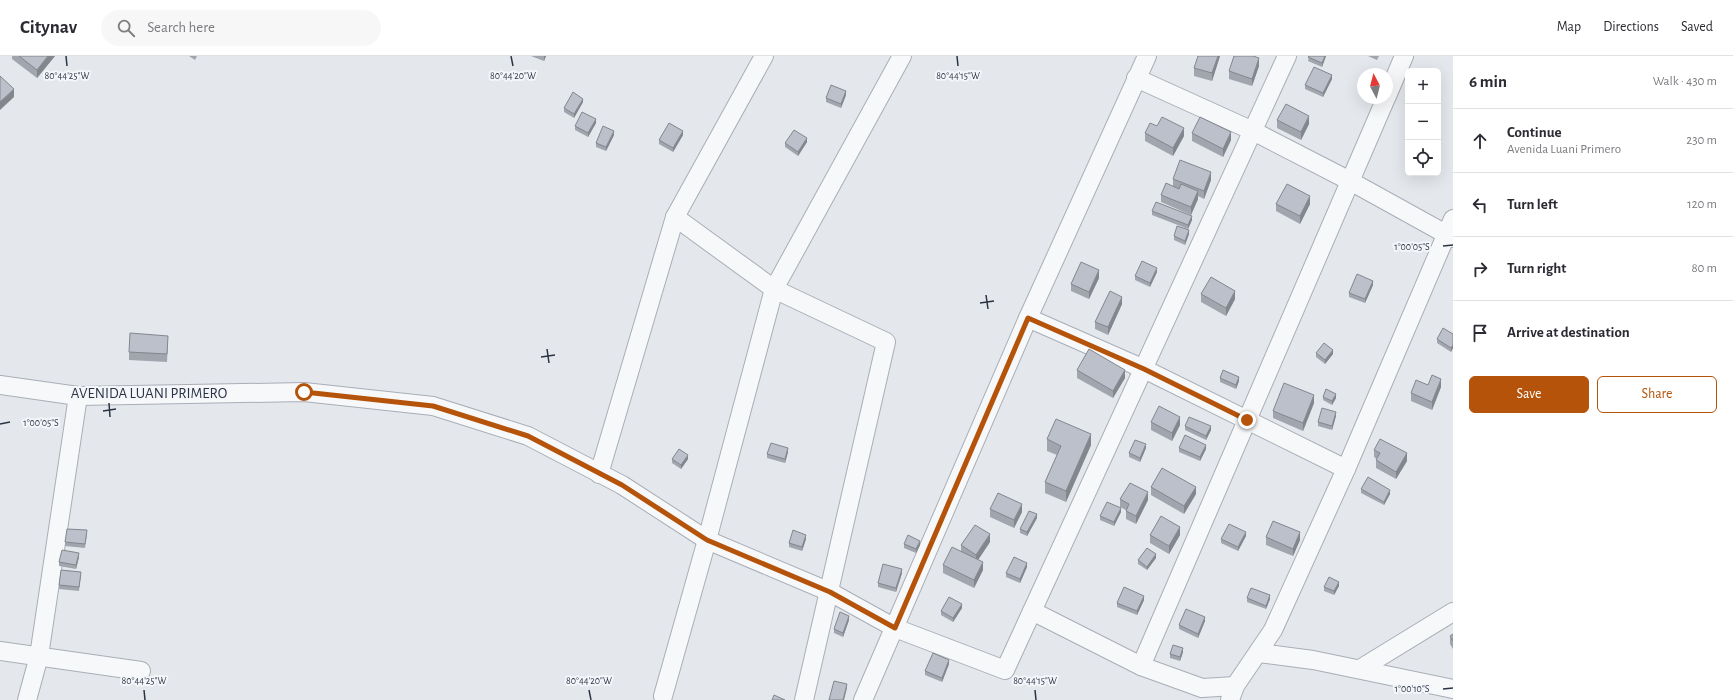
<!DOCTYPE html>
<meta charset="utf-8">
<style>
:root{--surface:#fff;--page:#f7f7f7;--text:#2b2b33;--muted:#7c7c81;--line:#e1e1e2;--accent:#b45309}
body{margin:0;font-family:"Alegreya Sans",sans-serif;background:var(--page);color:var(--text)}
.controls{position:absolute;right:12px;top:12px;display:grid;overflow:hidden;border-radius:6px;box-shadow:0 4px 16px #0002}
.controls button{width:36px;height:36px;display:grid;place-items:center;padding:0;border:0;border-bottom:1px solid var(--line);background:var(--surface);color:var(--text);font:20px sans-serif}
.compass{position:absolute;left:1357px;top:12px;width:36px;height:36px;border-radius:50%;background:var(--surface);box-shadow:0 4px 16px #0002;rotate:353deg}
.stop{position:absolute;width:12px;height:12px;margin:-9px;border:3px solid #b45309;border-radius:50%;background:#fff}
.stop.end{background:#b45309;border-color:#fff;box-shadow:0 1px 4px #0008}
.list{margin:0;padding:0;list-style:none}
h2{display:flex;justify-content:space-between;align-items:center;height:52px;margin:0;padding:0 16px;font-size:17px}
h2 small{font-size:13px;font-weight:400;color:var(--muted)}
.list li{display:grid;grid-template-columns:26px 1fr auto;gap:12px;align-items:center;box-sizing:border-box;height:64px;padding:0 16px;border-top:1px solid var(--line)}
.list b{display:block;font-size:15px;white-space:nowrap}
.list p{margin:0;font-size:13px;white-space:nowrap;color:var(--muted)}
.list em{font-size:13px;font-style:normal;color:var(--muted)}
.actions{display:flex;gap:8px;padding:12px 16px}
.actions a{flex:1;padding:9px 0;border:1px solid var(--accent);border-radius:6px;text-align:center;font-size:14px;color:var(--accent)}
.actions .main{background:var(--accent);color:#fff}
.icon{flex:none;width:22px;height:22px;fill:none;stroke:currentColor;stroke-width:2;stroke-linecap:round;stroke-linejoin:round}
.map{position:relative;flex:none;width:1453px;height:644px;overflow:hidden}
header{display:flex;align-items:center;gap:24px;box-sizing:border-box;height:56px;padding:0 20px;background:var(--surface);border-bottom:1px solid var(--line)}
header strong{font-size:19px}
nav{display:flex;gap:22px;margin-inline-start:auto;font-size:14px}
.search{width:280px;height:36px;background:var(--page);display:flex;align-items:center;gap:10px;box-sizing:border-box;padding:0 14px;border-radius:22px;color:var(--muted);font-size:15px}
main{display:flex}
aside{flex:1;background:var(--surface)}
.map>svg:first-child{display:block}
.lines{fill:none;stroke-linecap:round;stroke-linejoin:round}
.minor-casing{stroke:#a9aeb7;stroke-width:20}
.minor{stroke:#f7f8fa;stroke-width:18}
.wall{fill:#a1a5ae}
.shaded-wall{fill:#83868d}
.building{fill:#bbc0ca;stroke:#83868d}
.route{stroke:#b45309;stroke-width:5}
.ticks{fill:none;stroke:#2b3445;stroke-width:1.5}
.labels{text-anchor:middle;stroke-width:4;stroke-linejoin:round;paint-order:stroke}
.street-label{font-size:15px;fill:#2b3445;stroke:#f4f6f9}
.ticks-label{font-size:10px;text-anchor:middle;fill:#2b3445;stroke:#f4f6f9;stroke-width:4;stroke-linejoin:round;paint-order:stroke}
</style>
<header>
<strong>Citynav</strong>
<div class="search"><svg class="icon" aria-label="search" viewBox="0 0 24 24"><circle cx="10" cy="10" r="6"/><path d="M15 15l6 6"/></svg>Search here</div>
<nav><a>Map</a><a>Directions</a><a>Saved</a></nav>
</header>
<main>
<div class="map">
<svg width="1453" height="644" viewBox="0 0 1453 644">
<rect width="100%" height="100%" fill="#e4e7ec"/>
<g class="lines">
<g class="minor-casing">
<g id="minor">
<polyline points="1136,22 1253,75 1350,125 1453,182"/>
<polyline points="1387,40 1404,0"/>
<polyline points="675,161 774,233 886,286 804,644"/>
<polyline points="1028,262 1144,313 1346,413"/>
<polyline points="0,329 78,340 304,336 433,350 528,380 622,429 707,484 830,536 895,572 1005,614 1287,0"/>
<polyline points="599,418 675,161 764,0"/>
<polyline points="1032,555 1141,610 1202,632 1235,630"/>
<polyline points="0,595 141,615"/>
<polyline points="1259,597 1313,604 1453,633"/>
<polyline points="1141,610 1386,42"/>
<polyline points="1360,613 1453,556"/>
<polyline points="663,640 707,484 774,233 902,0"/>
<polyline points="27,644 39,600 78,340"/>
<polyline points="863,644 1028,262 1147,0"/>
<polyline points="1230,644 1235,630 1273,574 1346,413 1453,163"/>
</g>
</g>
<use href="#minor" class="minor"/>
</g>
<g class="wall">
<polygon points="12,0 55,0 37,22 12,3"/>
<polygon points="189,0 197,0 195,4"/>
<polygon points="531,0 546,0 544,5"/>
<polygon points="1220,0 1212,25 1194,20 1194,12"/>
<polygon points="1309,0 1326,0 1322,11 1308,5"/>
<polygon points="1368,0 1379,0 1377,4"/>
<polygon points="1259,10 1252,30 1229,23 1229,15"/>
<polygon points="1332,23 1323,41 1305,33 1305,29"/>
<polygon points="846,39 841,52 826,46 826,42"/>
<polygon points="583,46 574,62 564,56 564,52"/>
<polygon points="1277,64 1309,68 1301,84 1277,72"/>
<polygon points="596,67 588,81 575,74 575,70"/>
<polygon points="1145,77 1184,80 1173,100 1145,85"/>
<polygon points="1192,77 1231,84 1223,101 1192,85"/>
<polygon points="614,79 606,95 596,91 596,87"/>
<polygon points="683,79 673,96 659,88 659,84"/>
<polygon points="807,86 798,100 785,91 785,87"/>
<polygon points="1173,123 1211,124 1204,143 1198,140 1198,143 1191,159 1161,146 1161,139 1173,130"/>
<polygon points="1276,148 1310,148 1300,168 1276,155"/>
<polygon points="1152,155 1192,164 1188,173 1152,159"/>
<polygon points="1189,178 1185,189 1174,184 1174,180"/>
<polygon points="1157,216 1150,231 1135,224 1135,220"/>
<polygon points="1099,222 1089,243 1071,235 1071,228"/>
<polygon points="1373,229 1365,247 1349,241 1349,237"/>
<polygon points="1201,238 1235,243 1226,260 1201,246"/>
<polygon points="1122,248 1108,279 1095,273 1095,266"/>
<polygon points="1453,278 1453,292 1451,296 1437,287 1437,283"/>
<polygon points="168,287 167,306 129,304 129,296"/>
<polygon points="1316,297 1333,298 1325,308 1316,301"/>
<polygon points="1077,314 1125,322 1113,342 1077,322"/>
<polygon points="1220,322 1239,325 1236,333 1220,326"/>
<polygon points="1441,331 1432,354 1411,345 1411,337"/>
<polygon points="1323,341 1336,342 1332,349 1323,344"/>
<polygon points="1314,347 1303,375 1273,362 1273,355"/>
<polygon points="1336,360 1332,374 1318,370 1318,366"/>
<polygon points="1151,366 1180,369 1172,385 1151,374"/>
<polygon points="1185,370 1211,374 1206,384 1185,374"/>
<polygon points="1047,383 1091,389 1066,446 1045,437 1045,426 1057,399 1047,395"/>
<polygon points="1146,392 1140,406 1129,401 1129,397"/>
<polygon points="1179,392 1206,393 1200,405 1179,396"/>
<polygon points="1374,394 1407,405 1396,423 1376,412 1376,404 1377,403 1374,401"/>
<polygon points="788,396 785,407 767,402 767,398"/>
<polygon points="672,403 688,403 681,413 672,407"/>
<polygon points="1151,431 1196,438 1184,458 1151,439"/>
<polygon points="1361,433 1390,438 1384,449 1361,437"/>
<polygon points="1120,443 1148,444 1136,468 1126,463 1126,454 1120,451"/>
<polygon points="990,453 1022,456 1014,472 990,461"/>
<polygon points="1121,456 1114,470 1100,464 1100,460"/>
<polygon points="1037,462 1027,480 1020,477 1020,473"/>
<polygon points="87,478 85,492 65,490 65,486"/>
<polygon points="1150,479 1180,479 1169,498 1150,487"/>
<polygon points="1246,480 1238,495 1221,487 1221,483"/>
<polygon points="1266,481 1300,484 1293,500 1266,489"/>
<polygon points="806,483 802,495 789,491 789,487"/>
<polygon points="990,486 978,504 983,514 974,532 943,517 943,509 961,495 961,489"/>
<polygon points="904,488 920,489 916,497 904,492"/>
<polygon points="79,501 76,513 59,510 59,506"/>
<polygon points="1156,502 1147,514 1138,508 1138,504"/>
<polygon points="1027,511 1020,527 1006,521 1006,517"/>
<polygon points="902,517 896,536 878,531 878,527"/>
<polygon points="81,520 79,535 59,533 59,529"/>
<polygon points="1339,530 1334,539 1324,535 1324,531"/>
<polygon points="1247,542 1270,543 1266,553 1247,546"/>
<polygon points="1144,544 1137,559 1117,551 1117,547"/>
<polygon points="962,552 953,566 941,559 941,555"/>
<polygon points="849,564 843,581 834,577 834,573"/>
<polygon points="1205,565 1198,582 1179,573 1179,569"/>
<polygon points="1453,578 1453,593 1450,588 1450,580"/>
<polygon points="1183,596 1180,605 1170,602 1170,598"/>
<polygon points="949,608 942,626 925,619 925,615"/>
</g>
<g class="shaded-wall">
<polygon points="48,0 55,0 37,22 37,14"/>
<polygon points="544,0 546,0 544,5"/>
<polygon points="1218,0 1220,0 1212,25 1212,17"/>
<polygon points="1325,0 1326,0 1322,11 1322,7"/>
<polygon points="1259,2 1259,10 1252,30 1252,23"/>
<polygon points="1332,19 1332,23 1323,41 1323,37"/>
<polygon points="14,33 14,41 0,54 0,46"/>
<polygon points="846,35 846,39 841,52 841,48"/>
<polygon points="583,43 583,46 574,62 574,58"/>
<polygon points="1309,60 1309,68 1301,84 1301,76"/>
<polygon points="596,63 596,67 588,81 588,77"/>
<polygon points="1184,72 1184,80 1173,100 1173,92"/>
<polygon points="614,75 614,79 606,95 606,91"/>
<polygon points="683,75 683,79 673,96 673,92"/>
<polygon points="1231,76 1231,84 1223,101 1223,93"/>
<polygon points="807,82 807,86 798,100 798,96"/>
<polygon points="1211,116 1211,124 1204,143 1204,135"/>
<polygon points="1198,135 1198,143 1191,159 1191,151"/>
<polygon points="1310,140 1310,148 1300,168 1300,160"/>
<polygon points="1192,160 1192,164 1188,173 1188,169"/>
<polygon points="1189,174 1189,178 1185,189 1185,185"/>
<polygon points="1157,212 1157,216 1150,231 1150,227"/>
<polygon points="1099,214 1099,222 1089,243 1089,236"/>
<polygon points="1373,225 1373,229 1365,247 1365,243"/>
<polygon points="1235,235 1235,243 1226,260 1226,252"/>
<polygon points="1122,241 1122,248 1108,279 1108,271"/>
<polygon points="1453,289 1453,292 1451,296 1451,292"/>
<polygon points="1333,294 1333,298 1325,308 1325,304"/>
<polygon points="1125,314 1125,322 1113,342 1113,335"/>
<polygon points="1239,321 1239,325 1236,333 1236,329"/>
<polygon points="1441,323 1441,331 1432,354 1432,346"/>
<polygon points="1336,338 1336,342 1332,349 1332,345"/>
<polygon points="1314,339 1314,347 1303,375 1303,367"/>
<polygon points="1336,356 1336,360 1332,374 1332,370"/>
<polygon points="1180,361 1180,369 1172,385 1172,377"/>
<polygon points="1211,370 1211,374 1206,384 1206,380"/>
<polygon points="1091,378 1091,389 1066,446 1066,435"/>
<polygon points="1146,388 1146,392 1140,406 1140,402"/>
<polygon points="1206,389 1206,393 1200,405 1200,401"/>
<polygon points="788,392 788,396 785,407 785,403"/>
<polygon points="1407,397 1407,405 1396,423 1396,416"/>
<polygon points="688,399 688,403 681,413 681,409"/>
<polygon points="1196,431 1196,438 1184,458 1184,450"/>
<polygon points="1390,434 1390,438 1384,449 1384,446"/>
<polygon points="1148,436 1148,444 1136,468 1136,460"/>
<polygon points="1022,448 1022,456 1014,472 1014,464"/>
<polygon points="1121,452 1121,456 1114,470 1114,466"/>
<polygon points="1037,458 1037,462 1027,480 1027,476"/>
<polygon points="1180,471 1180,479 1169,498 1169,490"/>
<polygon points="1246,476 1246,480 1238,495 1238,491"/>
<polygon points="1300,476 1300,484 1293,500 1293,493"/>
<polygon points="990,478 990,486 976,507 976,499"/>
<polygon points="806,479 806,483 802,495 802,491"/>
<polygon points="920,485 920,489 916,497 916,493"/>
<polygon points="79,497 79,501 76,513 76,509"/>
<polygon points="1156,498 1156,502 1147,514 1147,511"/>
<polygon points="983,506 983,514 974,532 974,524"/>
<polygon points="1027,507 1027,511 1020,527 1020,523"/>
<polygon points="902,513 902,517 896,536 896,532"/>
<polygon points="1339,526 1339,530 1334,539 1334,535"/>
<polygon points="1270,539 1270,543 1266,553 1266,550"/>
<polygon points="1144,540 1144,544 1137,559 1137,555"/>
<polygon points="962,548 962,552 953,566 953,562"/>
<polygon points="849,560 849,564 843,581 843,577"/>
<polygon points="1205,561 1205,565 1198,582 1198,578"/>
<polygon points="1183,592 1183,596 1180,605 1180,601"/>
<polygon points="949,604 949,608 942,626 942,622"/>
<polygon points="847,628 847,632 844,644 843,644"/>
</g>
<g class="building">
<polygon points="19,0 48,0 37,14"/>
<polygon points="1198,0 1218,0 1212,17 1194,12"/>
<polygon points="1234,0 1253,0 1259,2 1252,23 1229,15"/>
<polygon points="1309,0 1325,0 1322,7 1308,1"/>
<polygon points="1314,11 1332,19 1323,37 1305,29"/>
<polygon points="0,20 14,33 0,46"/>
<polygon points="831,29 846,35 841,48 826,42"/>
<polygon points="573,36 583,43 574,58 564,52"/>
<polygon points="1286,48 1309,60 1301,76 1277,64"/>
<polygon points="582,56 596,63 588,77 575,70"/>
<polygon points="1162,61 1184,72 1173,92 1145,77 1150,67 1157,70"/>
<polygon points="1200,61 1231,76 1223,93 1192,77"/>
<polygon points="669,67 683,75 673,92 659,84"/>
<polygon points="603,70 614,75 606,91 596,87"/>
<polygon points="794,74 807,82 798,96 785,87"/>
<polygon points="1180,104 1211,116 1204,135 1173,123"/>
<polygon points="1166,127 1179,133 1181,128 1198,135 1191,151 1161,139"/>
<polygon points="1287,128 1310,140 1300,160 1276,148"/>
<polygon points="1156,146 1192,160 1188,169 1152,155"/>
<polygon points="1177,170 1189,174 1185,185 1174,180"/>
<polygon points="1142,205 1157,212 1150,227 1135,220"/>
<polygon points="1081,206 1099,214 1089,236 1071,228"/>
<polygon points="1357,218 1373,225 1365,243 1349,237"/>
<polygon points="1211,221 1235,235 1226,252 1201,238"/>
<polygon points="1110,235 1122,241 1108,271 1095,266"/>
<polygon points="1443,272 1453,278 1453,289 1451,292 1437,283"/>
<polygon points="130,277 168,280 167,298 129,296"/>
<polygon points="1324,287 1333,294 1325,304 1316,297"/>
<polygon points="1089,293 1125,314 1113,335 1077,314"/>
<polygon points="1223,314 1239,321 1236,329 1220,322"/>
<polygon points="1432,319 1441,323 1432,346 1411,337 1416,324 1428,329"/>
<polygon points="1284,327 1314,339 1303,367 1273,355"/>
<polygon points="1326,333 1336,338 1332,345 1323,341"/>
<polygon points="1159,350 1180,361 1172,377 1151,366"/>
<polygon points="1322,352 1336,356 1332,370 1318,366"/>
<polygon points="1189,361 1211,370 1206,380 1185,370"/>
<polygon points="1056,363 1091,378 1066,435 1045,426 1061,390 1047,383"/>
<polygon points="1185,379 1206,389 1200,401 1179,392"/>
<polygon points="1380,383 1407,397 1396,416 1376,404 1380,397 1374,394"/>
<polygon points="1135,384 1146,388 1140,402 1129,397"/>
<polygon points="771,387 788,392 785,403 767,398"/>
<polygon points="679,393 688,399 681,409 672,403"/>
<polygon points="1162,412 1196,431 1184,450 1151,431"/>
<polygon points="1368,421 1390,434 1384,446 1361,433"/>
<polygon points="1130,427 1148,436 1136,460 1126,455 1129,448 1120,443"/>
<polygon points="998,437 1022,448 1014,464 990,453"/>
<polygon points="1107,446 1121,452 1114,466 1100,460"/>
<polygon points="1029,455 1037,458 1027,476 1020,473"/>
<polygon points="1161,460 1180,471 1169,490 1150,479"/>
<polygon points="1273,465 1300,476 1293,493 1266,481"/>
<polygon points="1229,468 1246,476 1238,491 1221,483"/>
<polygon points="975,469 990,478 976,499 961,489"/>
<polygon points="67,473 87,474 85,488 65,486"/>
<polygon points="793,474 806,479 802,491 789,487"/>
<polygon points="908,479 920,485 916,493 904,488"/>
<polygon points="952,491 983,506 974,524 943,509"/>
<polygon points="1147,492 1156,498 1147,511 1138,504"/>
<polygon points="62,494 79,497 76,509 59,506"/>
<polygon points="1014,501 1027,507 1020,523 1006,517"/>
<polygon points="883,508 902,513 896,532 878,527"/>
<polygon points="61,514 81,516 79,531 59,529"/>
<polygon points="1329,521 1339,526 1334,535 1324,531"/>
<polygon points="1124,531 1144,540 1137,555 1117,547"/>
<polygon points="1251,532 1270,539 1266,550 1247,542"/>
<polygon points="949,541 962,548 953,562 941,555"/>
<polygon points="1186,553 1205,561 1198,578 1179,569"/>
<polygon points="840,556 849,560 843,577 834,573"/>
<polygon points="1453,578 1453,585 1450,580"/>
<polygon points="1173,589 1183,592 1180,601 1170,598"/>
<polygon points="933,597 949,604 942,622 925,615"/>
<polygon points="834,625 847,628 843,644 829,644"/>
<polygon points="774,639 785,644 772,644"/>
</g>
<g class="lines">
<polyline class="route" points="304,336 433,350 528,380 622,429 707,484 830,536 895,572 1028,262 1144,313 1247,364"/>
</g>
<path class="ticks" d="M66,0L67,10M511,0L513,10M957,0L958,10M1443,190L1453,189M986,239L988,253M980,247L994,245M547,293L549,307M541,301L555,299M109,347L110,361M103,355L116,353M0,368L10,366M1443,633L1453,632M144,634L145,644M589,634L591,644M1035,634L1036,644"/>
<g class="labels">
<g class="street-label">
<text x="149" y="342">AVENIDA LUANI PRIMERO</text>
</g>
</g>
<g class="ticks-label">
<text x="67" y="23">80°44'25"W</text>
<text x="513" y="23">80°44'20"W</text>
<text x="958" y="23">80°44'15"W</text>
<text x="1412" y="194">1°00'05"S</text>
<text x="41" y="370">1°00'05"S</text>
<text x="144" y="628">80°44'25"W</text>
<text x="589" y="628">80°44'20"W</text>
<text x="1035" y="628">80°44'15"W</text>
<text x="1412" y="636">1°00'10"S</text>
</g>
</svg>
<div class="controls">
<button>+</button>
<button>−</button>
<button><svg class="icon" aria-label="locate" viewBox="0 0 24 24"><circle cx="12" cy="12" r="6"/><path d="M12 2v4M12 18v4M2 12h4M18 12h4"/></svg></button>
</div>
<svg class="compass" viewBox="-18 -18 36 36"><path d="M0-13l5 13h-10z" fill="#e53935"/><path d="M0 13l5-13h-10z" fill="#7c7c81"/></svg>
<div class="stop" style="left:304px;top:336px"></div>
<div class="stop end" style="left:1247px;top:364px"></div>
</div>
<aside>
<h2>6 min<small>Walk · 430 m</small></h2>
<ul class="list">
<li><svg class="icon" aria-label="ahead" viewBox="0 0 24 24"><path d="M12 20V5M6 11l6-6 6 6"/></svg><div><b>Continue</b><p>Avenida Luani Primero</p></div><em>230 m</em></li>
<li><svg class="icon" aria-label="left" viewBox="0 0 24 24"><path d="M17 20v-9H6M10 6l-5 5 5 5"/></svg><div><b>Turn left</b></div><em>120 m</em></li>
<li><svg class="icon" aria-label="right" viewBox="0 0 24 24"><path d="M7 20v-9h11M14 6l5 5-5 5"/></svg><div><b>Turn right</b></div><em>80 m</em></li>
<li><svg class="icon" aria-label="arrive" viewBox="0 0 24 24"><path d="M6 21V4h12l-3 4 3 4H6"/></svg><div><b>Arrive at destination</b></div></li>
</ul>
<div class="actions"><a class="main">Save</a><a>Share</a></div>
</aside>
</main>
